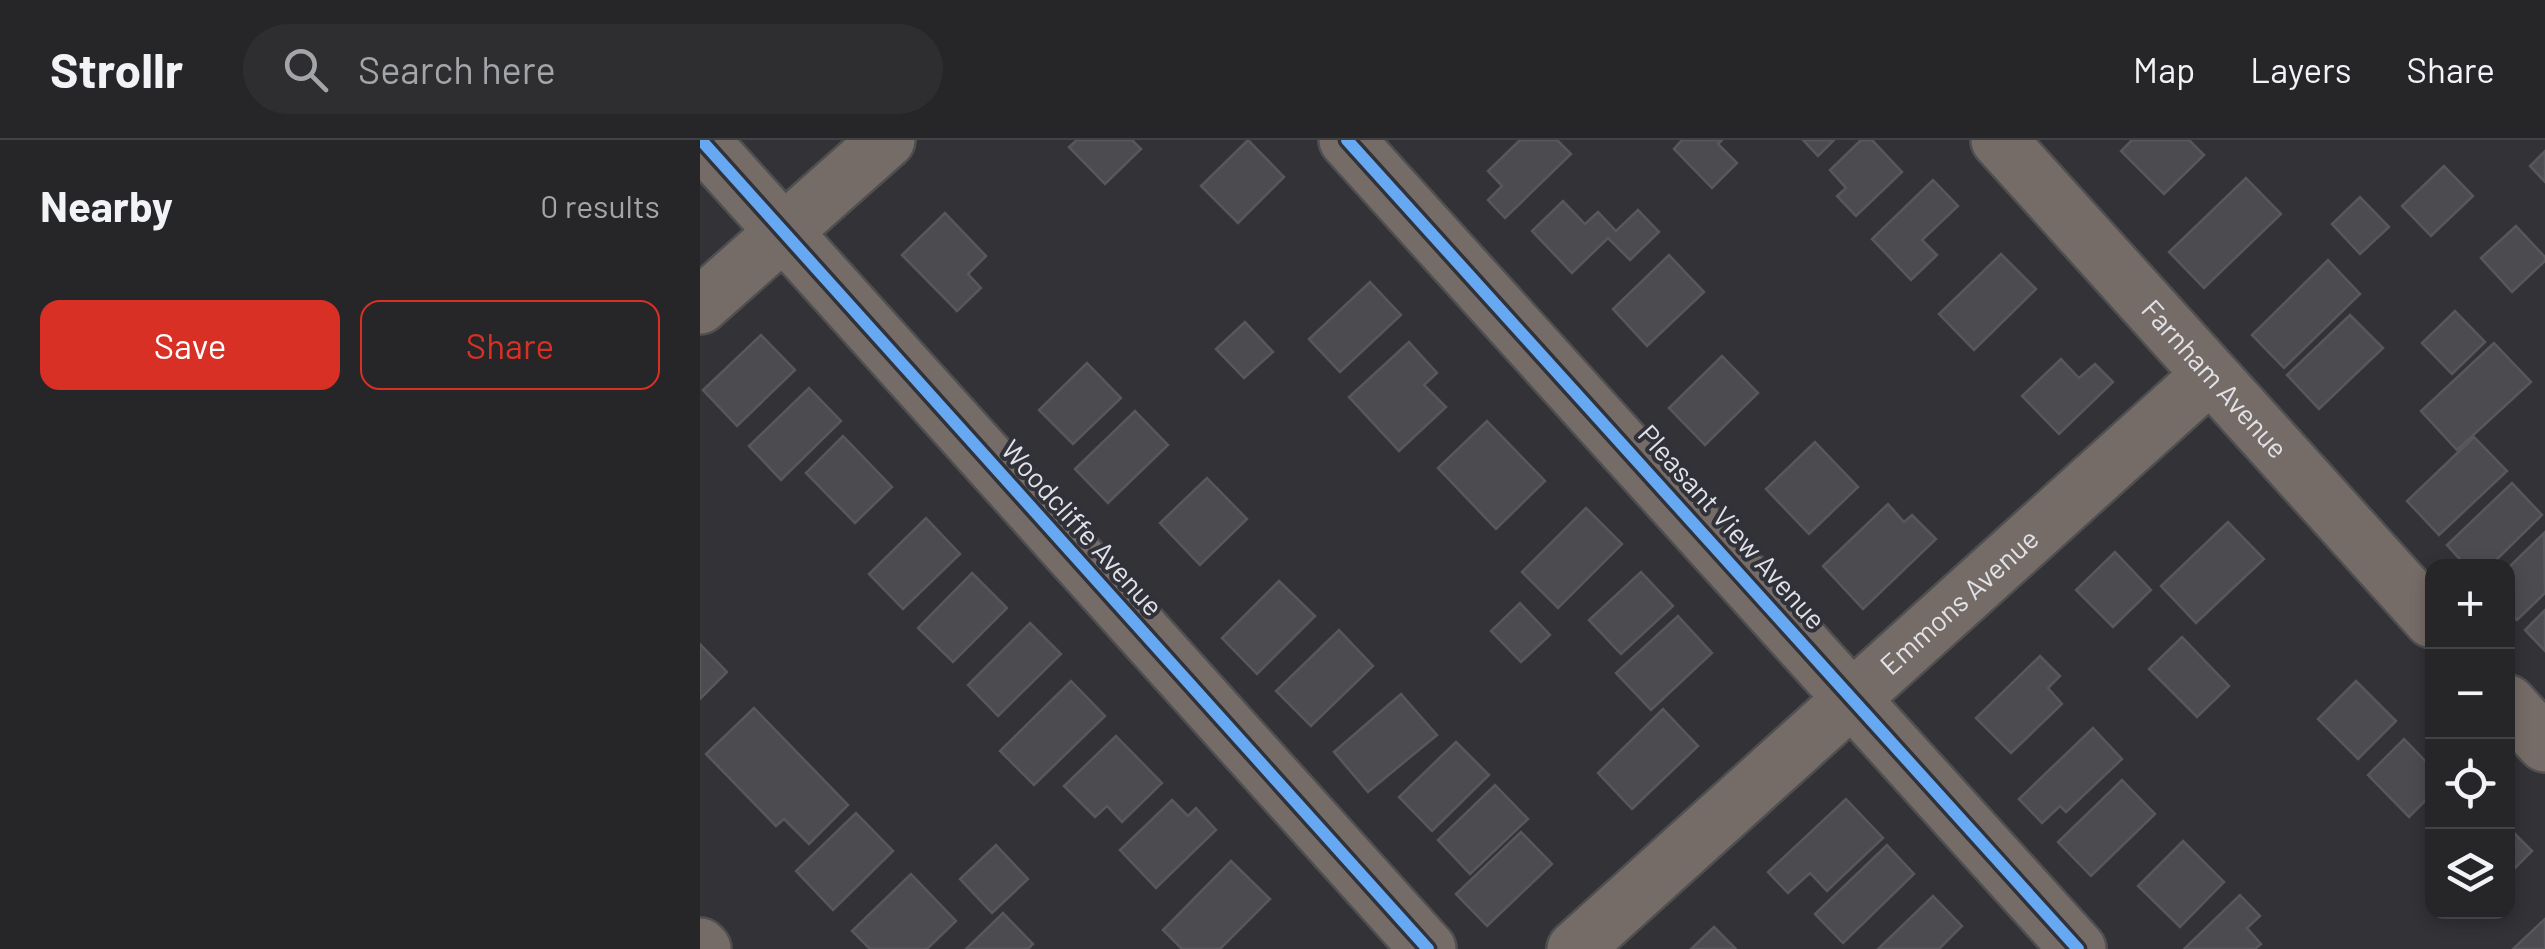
<!DOCTYPE html>
<meta charset="utf-8">
<style>
:root{--surface:#262629;--page:#2e2e31;--text:#f1f3f6;--muted:#a4a5a8;--line:#424346;--accent:#d93025}
body{margin:0;font-family:Barlow,sans-serif;background:var(--page);color:var(--text)}
.controls{position:absolute;right:30px;bottom:30px;display:grid;overflow:hidden;border-radius:20px;box-shadow:0 5px 15px #0003}
.controls button{width:90px;height:90px;display:grid;place-items:center;padding:0;border:0;border-bottom:2px solid var(--line);background:var(--surface);color:var(--text);font:50px sans-serif}
.list{margin:0;padding:0;list-style:none}
h2{display:flex;justify-content:space-between;align-items:center;height:130px;margin:0;padding:0 40px;font-size:42px}
h2 small{font-size:32px;font-weight:400;color:var(--muted)}
.actions{display:flex;gap:20px;padding:30px 40px}
.actions a{flex:1;padding:22px 0;border:2px solid var(--accent);border-radius:20px;text-align:center;font-size:35px;color:var(--accent)}
.actions .main{background:var(--accent);color:#fff}
.icon{flex:none;width:55px;height:55px;fill:none;stroke:currentColor;stroke-width:2;stroke-linecap:round;stroke-linejoin:round}
.map{position:relative;flex:none;width:1845px;height:809px;overflow:hidden}
header{display:flex;align-items:center;gap:60px;box-sizing:border-box;height:140px;padding:0 50px;background:var(--surface);border-bottom:2px solid var(--line)}
header strong{font-size:48px}
nav{display:flex;gap:55px;margin-inline-start:auto;font-size:35px}
.search{width:700px;height:90px;background:var(--page);display:flex;align-items:center;gap:25px;box-sizing:border-box;padding:0 35px;border-radius:55px;color:var(--muted);font-size:38px}
main{display:flex}
aside{flex:1;background:var(--surface)}
.map>svg:first-child{display:block}
.building{fill:#4c4c50;stroke:#58585c;stroke-width:2.5}
.lines{fill:none;stroke-linecap:round;stroke-linejoin:round}
.minor-casing{stroke:#4f4f52;stroke-width:60}
.minor{stroke:#766c67;stroke-width:55}
.cycleway-casing{stroke:#303139;stroke-width:19}
.cycleway{stroke:#66a8f1;stroke-width:12}
.labels{text-anchor:middle;stroke-width:8;stroke-linejoin:round;paint-order:stroke}
.street-label{font-size:28px;fill:#e1e2e8;stroke:#303139}
</style>
<header>
<strong>Strollr</strong>
<div class="search"><svg class="icon" aria-label="search" viewBox="0 0 24 24"><circle cx="10" cy="10" r="6"/><path d="M15 15l6 6"/></svg>Search here</div>
<nav><a>Map</a><a>Layers</a><a>Share</a></nav>
</header>
<main>
<aside>
<h2>Nearby<small>0 results</small></h2>
<ul class="list">
</ul>
<div class="actions"><a class="main">Save</a><a>Share</a></div>
</aside>
<div class="map">
<svg width="1845" height="809" viewBox="0 0 1845 809">
<rect width="100%" height="100%" fill="#323237"/>
<g class="building">
<polygon points="377,0 432,0 441,9 405,44 369,7"/>
<polygon points="548,0 584,37 538,83 501,46"/>
<polygon points="820,0 857,0 871,14 805,78 788,60 802,46 788,31"/>
<polygon points="982,0 1022,0 1018,4 1037,23 1012,48 974,9"/>
<polygon points="1103,0 1134,0 1118,16"/>
<polygon points="1161,0 1172,0 1202,32 1156,76 1137,56 1146,48 1130,30"/>
<polygon points="1432,0 1489,0 1504,15 1464,54 1421,11"/>
<polygon points="1845,11 1845,42 1830,26"/>
<polygon points="1744,26 1773,56 1731,96 1702,66"/>
<polygon points="1546,38 1581,74 1504,148 1469,112"/>
<polygon points="1233,40 1258,66 1222,100 1237,115 1211,140 1172,99"/>
<polygon points="1660,57 1689,87 1660,114 1632,84"/>
<polygon points="863,61 885,84 898,72 916,91 938,70 959,92 930,120 908,98 872,133 832,91"/>
<polygon points="245,73 286,116 268,134 281,148 257,171 202,115"/>
<polygon points="1816,86 1845,117 1845,121 1812,152 1781,118"/>
<polygon points="1301,114 1336,149 1274,210 1239,174"/>
<polygon points="969,115 1004,152 947,206 913,169"/>
<polygon points="1628,120 1660,154 1584,228 1552,195"/>
<polygon points="670,142 701,175 640,232 609,199"/>
<polygon points="1755,171 1785,202 1752,234 1722,203"/>
<polygon points="1650,175 1683,208 1619,269 1587,235"/>
<polygon points="545,182 573,212 544,238 516,209"/>
<polygon points="61,195 95,230 37,286 3,250"/>
<polygon points="709,202 737,233 724,245 746,267 699,311 649,257"/>
<polygon points="1794,203 1831,242 1757,310 1721,271"/>
<polygon points="1022,216 1058,253 1005,305 969,268"/>
<polygon points="1361,219 1379,238 1395,224 1413,242 1359,294 1322,256"/>
<polygon points="387,223 421,258 373,304 339,270"/>
<polygon points="109,248 141,281 81,340 49,306"/>
<polygon points="435,271 468,305 408,363 375,329"/>
<polygon points="787,281 845,341 796,389 738,328"/>
<polygon points="143,296 192,347 155,383 106,333"/>
<polygon points="1774,297 1807,331 1739,395 1707,361"/>
<polygon points="1115,302 1158,347 1109,394 1066,349"/>
<polygon points="507,338 547,379 500,425 460,383"/>
<polygon points="1812,343 1842,375 1789,427 1767,427 1747,405"/>
<polygon points="1188,364 1204,382 1212,375 1236,399 1163,469 1123,426"/>
<polygon points="886,368 922,404 858,468 822,432"/>
<polygon points="226,378 260,414 203,469 169,434"/>
<polygon points="1528,382 1564,419 1496,483 1461,446"/>
<polygon points="1844,393 1845,453 1817,480 1808,470 1808,428"/>
<polygon points="1415,412 1451,450 1413,487 1376,450"/>
<polygon points="941,432 973,466 921,514 889,480"/>
<polygon points="272,433 307,468 253,522 218,488"/>
<polygon points="579,441 615,476 557,534 522,498"/>
<polygon points="820,463 850,495 821,522 791,491"/>
<polygon points="1845,470 1845,511 1825,490"/>
<polygon points="978,476 1012,513 951,570 916,533"/>
<polygon points="330,483 361,514 298,576 268,545"/>
<polygon points="639,490 673,526 611,586 576,551"/>
<polygon points="1482,497 1529,546 1497,577 1449,529"/>
<polygon points="0,504 27,532 0,559"/>
<polygon points="1340,516 1360,536 1348,548 1362,564 1311,613 1276,578"/>
<polygon points="371,541 405,576 334,645 300,611"/>
<polygon points="1656,541 1696,581 1658,619 1618,579"/>
<polygon points="701,554 737,595 668,652 634,612"/>
<polygon points="54,568 148,665 109,704 84,679 76,686 6,614"/>
<polygon points="963,569 998,606 932,669 898,633"/>
<polygon points="1393,588 1422,619 1366,672 1360,666 1342,683 1319,659"/>
<polygon points="416,596 462,643 422,682 407,666 395,677 364,646"/>
<polygon points="1704,599 1732,628 1732,654 1709,677 1668,635"/>
<polygon points="756,602 789,635 732,691 699,657"/>
<polygon points="1422,640 1455,674 1391,736 1358,702"/>
<polygon points="795,645 828,679 770,734 738,700"/>
<polygon points="1146,659 1183,698 1127,751 1110,733 1088,753 1068,732"/>
<polygon points="472,660 488,676 496,668 516,690 456,748 420,710"/>
<polygon points="156,673 193,711 133,770 96,731"/>
<polygon points="1808,687 1832,711 1808,735"/>
<polygon points="821,692 852,724 787,786 756,754"/>
<polygon points="1483,701 1524,742 1480,787 1438,746"/>
<polygon points="296,705 328,739 292,773 260,739"/>
<polygon points="1187,705 1214,734 1143,803 1115,774"/>
<polygon points="531,721 570,759 520,809 482,809 463,790"/>
<polygon points="211,734 256,781 227,809 170,809 152,791"/>
<polygon points="1540,755 1560,776 1547,788 1561,804 1555,809 1484,809"/>
<polygon points="1233,756 1262,786 1239,809 1178,809"/>
<polygon points="303,773 333,804 328,809 266,809"/>
<polygon points="1845,779 1845,809 1813,809"/>
<polygon points="1014,787 1036,809 991,809"/>
</g>
<g class="lines">
<g class="minor-casing">
<g id="minor">
<polyline points="1,0 728,809"/>
<polyline points="647,0 1378,809"/>
<path id="s1" d="M1299,0L1732,480"/>
<polyline points="0,166 187,0"/>
<polyline points="1808,563 1845,604"/>
<polyline points="0,806 3,809"/>
<path id="s2" d="M875,809L1510,235"/>
</g>
</g>
<use href="#minor" class="minor"/>
<g class="cycleway-casing">
<g id="cycleway">
<polyline points="1,0 728,809"/>
<polyline points="647,0 1378,809"/>
</g>
</g>
<use href="#cycleway" class="cycleway"/>
</g>
<g class="labels">
<g class="street-label">
<text dy="10" stroke="none"><textPath href="#s1" startOffset="322">Farnham Avenue</textPath></text>
<text transform="translate(1032 387) rotate(48)" y="10">Pleasant View Avenue</text>
<text transform="translate(382 388) rotate(48)" y="10">Woodcliffe Avenue</text>
<text dy="10" stroke="none"><textPath href="#s2" startOffset="518">Emmons Avenue</textPath></text>
</g>
</g>
</svg>
<div class="controls">
<button>+</button>
<button>−</button>
<button><svg class="icon" aria-label="locate" viewBox="0 0 24 24"><circle cx="12" cy="12" r="6"/><path d="M12 2v4M12 18v4M2 12h4M18 12h4"/></svg></button>
<button><svg class="icon" aria-label="layers" viewBox="0 0 24 24"><path d="M12 4l9 5-9 5-9-5zM3 14l9 5 9-5"/></svg></button>
</div>
</div>
</main>
